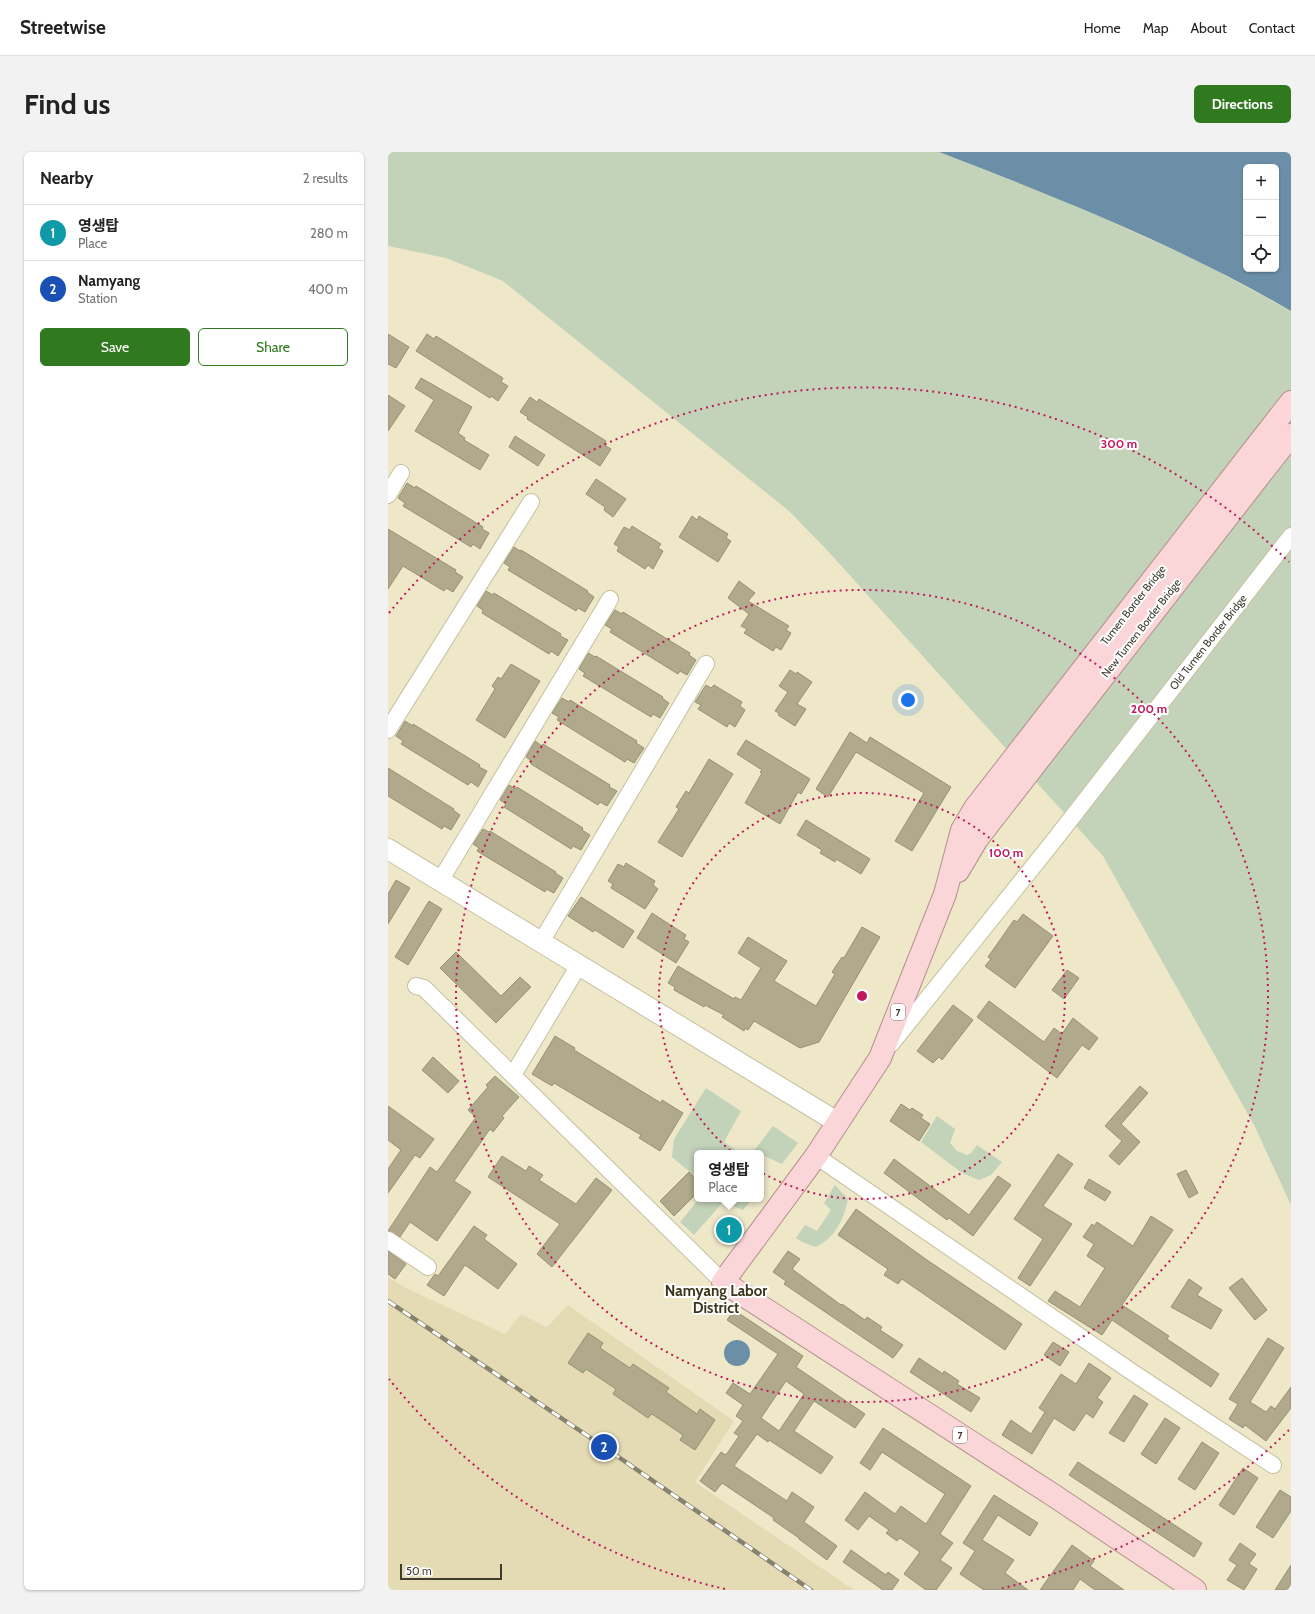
<!DOCTYPE html>
<meta charset="utf-8">
<style>
:root{--surface:#fff;--page:#f2f2f2;--text:#222;--muted:#767676;--line:#e0e0e0;--accent:#30791e}
body{margin:0;font-family:Cabin,"Noto Sans KR",sans-serif;background:var(--page);color:var(--text)}
.controls{position:absolute;right:12px;top:12px;display:grid;overflow:hidden;border-radius:6px;box-shadow:0 1px 3px #0004}
.controls button{width:36px;height:36px;display:grid;place-items:center;padding:0;border:0;border-bottom:1px solid var(--line);background:var(--surface);color:var(--text);font:20px sans-serif}
.scale{position:absolute;left:12px;bottom:10px;width:102px;box-sizing:border-box;padding-left:4px;border:2px solid #3e3c2f;border-top:0;font-size:11px;line-height:14px;white-space:nowrap;color:#3e3c2f;-webkit-text-stroke:3px #fff;paint-order:stroke}
.you{position:absolute;left:520px;top:548px;width:14px;height:14px;margin:-10px;border:3px solid #fff;border-radius:50%;background:#1a73e8;box-shadow:0 0 0 6px #1a73e833}
.badge{display:grid;place-items:center;width:26px;height:26px;border-radius:50%;background:var(--accent);color:#fff;font-size:13px;font-weight:700}
.pin{position:absolute;translate:-50% -50%;border:2px solid #fff;box-shadow:0 1px 4px #0006}
.popup{position:absolute;left:306px;top:998px;width:70px;height:52px;box-sizing:border-box;display:grid;place-content:center;border-radius:6px;background:var(--surface);filter:drop-shadow(0 1px 3px #0005);font-size:13px;white-space:nowrap;color:var(--muted)}
.popup b{font-size:15px;color:var(--text)}
.popup::after{content:'';position:absolute;left:50%;top:100%;margin-left:-8px;border:8px solid transparent;border-top-color:var(--surface)}
.list{margin:0;padding:0;list-style:none}
h2{display:flex;justify-content:space-between;align-items:center;height:52px;margin:0;padding:0 16px;font-size:17px}
h2 small{font-size:13px;font-weight:400;color:var(--muted)}
.list li{display:grid;grid-template-columns:26px 1fr auto;gap:12px;align-items:center;box-sizing:border-box;height:56px;padding:0 16px;border-top:1px solid var(--line)}
.list b{display:block;font-size:15px;white-space:nowrap}
.list p{margin:0;font-size:13px;white-space:nowrap;color:var(--muted)}
.list em{font-size:13px;font-style:normal;color:var(--muted)}
.actions{display:flex;gap:8px;padding:12px 16px}
.actions a{flex:1;padding:9px 0;border:1px solid var(--accent);border-radius:6px;text-align:center;font-size:14px;color:var(--accent)}
.actions .main{background:var(--accent);color:#fff}
.icon{flex:none;width:22px;height:22px;fill:none;stroke:currentColor;stroke-width:2;stroke-linecap:round;stroke-linejoin:round}
.map{position:relative;flex:none;width:903px;height:1438px;overflow:hidden;border-radius:6px}
header{display:flex;align-items:center;gap:24px;box-sizing:border-box;height:56px;padding:0 20px;background:var(--surface);border-bottom:1px solid var(--line)}
header strong{font-size:19px}
nav{display:flex;gap:22px;margin-inline-start:auto;font-size:14px}
.intro{display:flex;align-items:center;justify-content:space-between;box-sizing:border-box;height:96px;padding:0 24px}
h1{margin:0;font-size:28px}
.button{padding:10px 18px;border-radius:6px;background:var(--accent);color:#fff;font-size:14px;font-weight:700}
main{display:flex;gap:24px;padding:0 24px}
aside{flex:1;background:var(--surface);border-radius:6px;box-shadow:0 1px 3px #0004}
.map>svg:first-child{display:block}
.built{fill:#e4dbb5}
.green{fill:#c2d3b9}
.water{fill:#6a8fa6;fill-rule:evenodd}
.building{fill:#b0a98c;stroke:#979174;fill-rule:evenodd}
.lines{fill:none;stroke-linecap:round;stroke-linejoin:round}
.minor-casing{stroke:#c7c0a2;stroke-width:18}
.tertiary-casing{stroke:#c7c0a2;stroke-width:22}
.primary-casing{stroke:#b68e8d;stroke-width:24}
.minor{stroke:#fff;stroke-width:16}
.tertiary{stroke:#fff;stroke-width:20}
.primary{stroke:#fad6d9;stroke-width:22}
.rail-casing{stroke:#86826e;stroke-width:4.5}
.rail{stroke:#fff;stroke-width:3;stroke-dasharray:9;stroke-linecap:butt}
.ring{fill:none;stroke:#c2185b;stroke-width:2;stroke-dasharray:2 4}
.labels{text-anchor:middle;stroke-width:4;stroke-linejoin:round;paint-order:stroke}
.shield{fill:#fff;stroke:#78766d;stroke-width:1}
.shield-label{font-size:10px;font-weight:bold;fill:#3e3c2f}
.street-label{font-size:11px;fill:#3e3c2f;stroke:#fff}
.district-label{font-size:15px;font-weight:bold;fill:#3b351b;stroke:#fff}
.centre{fill:#c2185b;stroke:#fff;stroke-width:2}
.ring-label{font-size:12px;text-anchor:middle;font-weight:bold;fill:#c2185b;stroke:#fff;stroke-width:4;stroke-linejoin:round;paint-order:stroke}
</style>
<header>
<strong>Streetwise</strong>
<nav><a>Home</a><a>Map</a><a>About</a><a>Contact</a></nav>
</header>
<div class="intro"><h1>Find us</h1><a class="button">Directions</a></div>
<main>
<aside>
<h2>Nearby<small>2 results</small></h2>
<ul class="list">
<li><span class="badge" style="background:#0f9aa8">1</span><div><b>영생탑</b><p>Place</p></div><em>280 m</em></li>
<li><span class="badge" style="background:#1a4fb4">2</span><div><b>Namyang</b><p>Station</p></div><em>400 m</em></li>
</ul>
<div class="actions"><a class="main">Save</a><a>Share</a></div>
</aside>
<div class="map">
<svg width="903" height="1438" viewBox="0 0 903 1438">
<rect width="100%" height="100%" fill="#eee8c9"/>
<polygon class="built" points="0,1125 18,1136 117,1182 133,1162 159,1175 180,1153 346,1269 307,1330 466,1438 0,1438"/>
<g class="green">
<polygon points="0,0 551,0 684,52 814,111 903,159 903,1053 866,973 715,704 439,398 401,359 115,129 58,106 0,94"/>
<polygon points="318,936 353,959 336,990 352,1001 309,1001 309,1026 284,1005 286,987"/>
<polygon points="549,964 567,977 562,991 569,999 579,1003 583,1001 589,993 614,1010 603,1023 591,1028 574,1021 533,990"/>
<polygon points="385,974 410,991 394,1012 374,1003 373,1004 373,1001 360,1001 368,996"/>
<path d="M447,1033L460,1047C456,1067 447,1087 427,1095L414,1090L408,1086L417,1073L429,1079L443,1058L436,1051Z"/>
<polygon points="311,1047 364,1047 355,1058 335,1050 306,1083 292,1070"/>
</g>
<g class="water">
<path d="M551,0H903V159C791,94 671,46 551,0ZM858,15H888V117H858Z"/>
<circle cx="349" cy="1201" r="13"/>
</g>
<g class="building">
<polygon points="0,182 21,195 8,216 0,212"/>
<polygon points="39,182 46,187 48,184 115,226 113,230 120,234 110,249 103,244 102,246 28,199"/>
<polygon points="33,226 84,255 70,281 77,286 76,288 101,303 92,318 27,279 46,248 27,236"/>
<polygon points="0,243 17,254 0,279"/>
<polygon points="142,245 149,250 151,247 218,289 216,293 223,297 212,314 139,267 140,265 132,260"/>
<polygon points="127,284 157,303 150,314 121,295"/>
<polygon points="208,327 238,347 225,365 216,358 217,355 198,342"/>
<polygon points="19,331 27,336 28,334 95,375 94,377 101,381 92,397 85,392 83,395 15,354 17,351 10,346"/>
<polygon points="304,364 309,368 311,364 340,382 338,386 343,389 330,410 291,385"/>
<polygon points="244,374 273,392 270,396 275,399 265,417 260,413 257,417 229,399 231,395 226,392 236,375 242,378"/>
<polygon points="0,377 68,418 67,420 75,425 65,440 58,436 56,439 15,414 0,437"/>
<polygon points="126,395 132,399 133,398 200,439 199,440 206,445 197,460 190,456 188,459 120,418 122,415 116,411"/>
<polygon points="351,429 367,441 360,449 401,474 398,478 403,481 393,498 388,495 385,499 356,481 359,477 353,474 361,462 340,446"/>
<polygon points="98,439 105,443 106,441 173,482 172,484 180,488 170,504 163,499 161,502 94,461 95,458 89,454"/>
<polygon points="227,458 234,462 235,460 302,501 301,503 308,508 299,523 292,519 290,522 222,480 224,477 217,473"/>
<polygon points="200,501 207,505 208,504 275,545 274,546 281,551 272,566 265,562 263,565 195,524 197,521 191,517"/>
<polygon points="123,512 152,529 117,586 88,568 107,537 104,534 110,525 113,527"/>
<polygon points="402,518 408,522 409,520 424,530 409,552 418,557 407,574 390,563 391,561 387,559 400,540 391,534"/>
<polygon points="318,533 323,536 326,533 354,550 352,554 357,558 347,575 341,571 339,575 310,557 313,553 307,550"/>
<polygon points="174,546 181,550 182,548 249,589 248,591 256,596 246,611 239,607 237,610 169,568 171,565 164,561"/>
<polygon points="17,569 25,574 25,572 92,613 91,615 99,619 90,635 83,630 80,633 13,592 15,589 8,584"/>
<polygon points="462,580 479,591 482,585 563,635 524,699 507,689 536,641 468,600 440,645 428,637"/>
<polygon points="358,588 422,627 413,642 410,640 392,672 357,651 374,621 372,620 374,618 349,602"/>
<polygon points="147,589 154,594 155,592 222,633 221,635 229,639 219,654 212,650 210,653 143,612 144,609 138,605"/>
<polygon points="321,607 345,622 294,705 270,690 291,657 288,655 298,639 301,641"/>
<polygon points="0,616 66,657 65,658 72,663 63,678 56,674 54,677 0,644"/>
<polygon points="121,633 127,637 129,635 195,676 194,678 202,683 193,698 185,694 183,697 116,655 118,652 112,648"/>
<polygon points="418,668 482,707 473,722 448,707 447,710 432,701 434,698 409,683"/>
<polygon points="95,677 101,680 102,679 168,720 167,721 175,726 166,741 158,737 157,740 89,699 91,696 85,692"/>
<polygon points="238,711 267,729 265,733 270,737 257,757 223,736 225,732 220,729 230,712 236,715"/>
<polygon points="8,728 22,736 0,772 0,742"/>
<polygon points="193,745 246,779 235,796 207,778 205,780 180,764"/>
<polygon points="41,749 54,757 20,813 7,805"/>
<polygon points="264,761 298,783 296,787 301,790 288,811 249,786"/>
<polygon points="635,762 665,784 627,836 597,814 603,807 600,805 626,768 629,770"/>
<polygon points="474,775 492,785 431,890 412,896 366,869 360,878 357,876 356,879 334,865 336,863 317,853 316,855 286,838 287,835 280,831 290,814 346,847 347,845 353,848 373,816 350,801 360,785 399,809 386,829 428,854 447,822 444,820 454,805 456,806"/>
<polygon points="68,800 113,844 132,825 143,835 108,871 52,816"/>
<polygon points="679,818 691,826 676,847 664,838"/>
<polygon points="601,849 656,890 666,876 674,882 685,866 710,886 701,898 694,893 669,926 589,865"/>
<polygon points="565,853 585,868 554,908 551,905 545,911 529,899"/>
<polygon points="167,884 187,896 186,898 273,951 274,948 295,961 272,999 251,986 253,983 166,931 164,934 144,922"/>
<polygon points="45,905 71,929 60,941 34,918"/>
<polygon points="107,924 131,945 114,964 116,966 105,980 102,977 66,1029 83,1040 49,1089 22,1070 12,1085 0,1079 42,1015 49,1020 88,965 80,958 100,935 98,933"/>
<polygon points="752,934 760,941 733,972 752,990 731,1013 721,1004 734,989 717,974"/>
<polygon points="513,952 522,958 524,956 535,963 533,966 542,972 531,989 502,969"/>
<polygon points="0,954 46,987 32,1006 27,1003 0,1041 0,1017 13,998 0,988"/>
<polygon points="670,1002 685,1012 655,1054 684,1072 642,1134 630,1126 655,1087 626,1067"/>
<polygon points="114,1004 138,1019 141,1014 155,1023 151,1028 188,1052 208,1026 224,1038 164,1115 149,1102 172,1072 100,1025"/>
<polygon points="506,1007 581,1063 610,1024 623,1033 585,1084 561,1066 559,1068 496,1021"/>
<polygon points="798,1018 810,1041 801,1046 789,1022"/>
<polygon points="301,1020 309,1028 309,1041 286,1064 272,1049"/>
<polygon points="701,1027 723,1040 717,1049 696,1036"/>
<polygon points="468,1057 539,1108 634,1172 617,1198 514,1127 510,1132 496,1123 500,1117 450,1083"/>
<polygon points="763,1064 785,1078 734,1153 781,1184 779,1187 831,1222 823,1235 724,1168 714,1183 660,1149 667,1139 692,1155 717,1116 699,1104 706,1092 695,1085 704,1072 706,1074 709,1070 745,1094"/>
<polygon points="86,1074 99,1083 96,1087 129,1112 110,1137 77,1113 56,1144 39,1133 47,1122 50,1124"/>
<polygon points="0,1099 18,1112 7,1127 0,1122"/>
<polygon points="400,1099 412,1107 404,1117 453,1153 454,1152 477,1168 479,1165 494,1175 492,1178 515,1193 505,1206 396,1132 398,1129 385,1120"/>
<polygon points="854,1126 879,1158 867,1168 841,1136"/>
<polygon points="801,1127 814,1136 809,1143 834,1158 823,1177 783,1155"/>
<path d="M346,1158L415,1204L408,1215L477,1262L467,1276L426,1249L406,1279L445,1305L433,1322L381,1288L380,1290L369,1282L346,1314L399,1349L404,1340L426,1355L416,1370L449,1394L439,1408L411,1387V1386L385,1368L386,1366L334,1331L327,1340L312,1329L333,1300L338,1303L351,1284L346,1281L355,1269L348,1264L355,1253L338,1241L345,1231L362,1242L390,1202L339,1168ZM398,1229L416,1242L391,1279L373,1266Z"/>
<polygon points="200,1181 215,1191 212,1196 242,1216 245,1212 281,1236 278,1240 309,1262 312,1257 327,1268 307,1298 292,1288 295,1283 264,1262 260,1266 225,1242 228,1237 198,1217 195,1221 180,1211"/>
<polygon points="880,1186 896,1196 862,1250 878,1260 883,1254 887,1257 903,1235 903,1256 878,1289 857,1273 855,1276 841,1267 850,1252 841,1247"/>
<polygon points="665,1190 681,1200 672,1214 656,1203"/>
<polygon points="531,1206 555,1222 556,1219 571,1229 569,1232 592,1246 583,1260 522,1220"/>
<polygon points="701,1211 723,1226 709,1246 715,1250 705,1266 698,1261 686,1279 666,1266 644,1302 614,1283 623,1268 643,1282 657,1260 651,1256 673,1222 688,1232"/>
<polygon points="746,1243 760,1252 736,1290 721,1281"/>
<polygon points="777,1266 792,1276 768,1312 753,1302"/>
<polygon points="495,1276 583,1334 552,1382 565,1391 552,1408 564,1416 548,1438 538,1438 516,1422 532,1400 512,1386 509,1389 498,1381 501,1378 481,1364 470,1378 457,1368 477,1340 507,1362 513,1354 538,1372 557,1342 494,1300 482,1318 472,1311"/>
<polygon points="814,1290 831,1301 807,1338 790,1327"/>
<polygon points="690,1310 814,1391 806,1405 681,1323"/>
<polygon points="855,1316 870,1326 846,1363 831,1353"/>
<polygon points="892,1338 903,1345 903,1359 885,1386 868,1375"/>
<polygon points="606,1343 650,1371 642,1384 610,1363 594,1388 626,1408 617,1421 640,1438 596,1438 572,1422 587,1399 575,1391"/>
<polygon points="852,1391 868,1402 861,1412 869,1417 856,1438 839,1428 849,1413 841,1408"/>
<polygon points="684,1393 706,1409 702,1414 736,1438 707,1438 692,1427 685,1438 652,1438"/>
<polygon points="463,1398 498,1423 500,1420 511,1428 504,1438 495,1438 455,1410"/>
<polygon points="903,1413 903,1432 899,1438 887,1438"/>
</g>
<g class="lines">
<g class="minor-casing">
<g id="minor">
<polyline points="0,343 13,321"/>
<polyline points="0,578 143,350"/>
<polyline points="52,729 222,447"/>
<polyline points="153,790 318,512"/>
<polyline points="28,834 36,836 335,1130"/>
<polyline points="503,892 664,691 903,384"/>
<polyline points="125,923 191,813"/>
<polyline points="428,1004 744,1220 885,1313"/>
<polyline points="0,1088 40,1115"/>
</g>
</g>
<g class="tertiary-casing">
<polyline id="tertiary" points="0,697 449,970"/>
</g>
<g class="primary-casing">
<g id="primary">
<polyline points="570,719 589,687 903,283"/>
<polyline points="807,1438 665,1343 335,1130 428,1004 492,906 557,742 574,678 587,656 903,250"/>
</g>
</g>
<use href="#minor" class="minor"/>
<use href="#tertiary" class="tertiary"/>
<use href="#primary" class="primary"/>
<g class="rail-casing">
<polyline id="rail" points="0,1149 216,1295 423,1438"/>
</g>
<use href="#rail" class="rail"/>
</g>
<g class="ring">
<circle cx="474" cy="844" r="203"/>
<circle cx="474" cy="844" r="406"/>
<path d="M901 1278A609 609 0 0 1 611 1437M337 1437A609 609 0 0 1 1 1227M1 461A609 609 0 0 1 901 410"/>
</g>
<g class="labels">
<g class="shield">
<rect x="503" y="852" width="14" height="16" rx="3"/>
<rect x="565" y="1275" width="14" height="16" rx="3"/>
</g>
<g class="shield-label">
<text x="510" y="864">7</text>
<text x="572" y="1287">7</text>
</g>
<g class="street-label">
<text transform="translate(745 453) rotate(-52)" y="4">Tumen Border Bridge</text>
<text transform="translate(753 476) rotate(-52)" y="4">New Tumen Border Bridge</text>
<text transform="translate(820 490) rotate(-52)" y="4">Old Tumen Border Bridge</text>
</g>
<g class="district-label">
<text x="328" y="1144">Namyang Labor<tspan x="328" dy="17">District</tspan></text>
</g>
</g>
<circle cx="474" cy="844" r="6" class="centre"/>
<g class="ring-label">
<text x="731" y="296">300 m</text>
<text x="761" y="561">200 m</text>
<text x="618" y="705">100 m</text>
</g>
</svg>
<div class="controls">
<button>+</button>
<button>−</button>
<button><svg class="icon" aria-label="locate" viewBox="0 0 24 24"><circle cx="12" cy="12" r="6"/><path d="M12 2v4M12 18v4M2 12h4M18 12h4"/></svg></button>
</div>
<div class="scale">50 m</div>
<div class="you"></div>
<div class="pin badge" style="left:341px;top:1078px;background:#0f9aa8">1</div>
<div class="popup"><b>영생탑</b>Place</div>
<div class="pin badge" style="left:216px;top:1295px;background:#1a4fb4">2</div>
</div>
</main>
